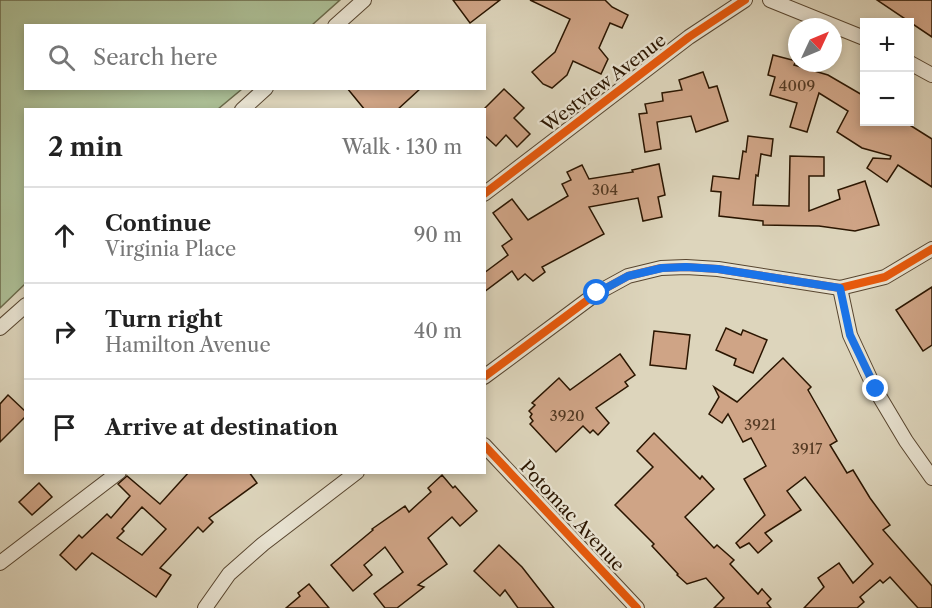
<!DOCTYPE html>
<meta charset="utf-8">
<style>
:root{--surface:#fff;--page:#f6f6f6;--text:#222;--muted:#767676;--line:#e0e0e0}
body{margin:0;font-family:"Libre Caslon Text",serif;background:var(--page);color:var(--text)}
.controls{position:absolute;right:18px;top:18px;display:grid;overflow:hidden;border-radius:0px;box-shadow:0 3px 9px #0003}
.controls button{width:54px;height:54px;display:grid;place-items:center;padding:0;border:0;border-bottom:2px solid var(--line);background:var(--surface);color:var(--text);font:30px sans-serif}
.compass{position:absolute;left:788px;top:18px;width:54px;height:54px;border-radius:50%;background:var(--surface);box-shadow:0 3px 9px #0003;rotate:46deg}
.stop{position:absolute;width:18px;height:18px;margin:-14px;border:4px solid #1a73e8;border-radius:50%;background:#fff}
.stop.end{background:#1a73e8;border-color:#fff;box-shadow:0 2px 6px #0008}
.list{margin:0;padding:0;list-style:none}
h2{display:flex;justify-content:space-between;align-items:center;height:78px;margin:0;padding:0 24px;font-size:26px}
h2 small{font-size:20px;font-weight:400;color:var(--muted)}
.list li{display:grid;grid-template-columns:39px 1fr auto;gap:18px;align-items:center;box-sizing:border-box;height:96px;padding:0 24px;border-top:2px solid var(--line)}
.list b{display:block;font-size:22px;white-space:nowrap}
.list p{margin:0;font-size:20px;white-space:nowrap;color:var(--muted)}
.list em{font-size:20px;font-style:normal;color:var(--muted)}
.icon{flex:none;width:33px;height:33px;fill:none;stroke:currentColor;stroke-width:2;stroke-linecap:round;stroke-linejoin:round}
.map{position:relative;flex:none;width:932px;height:608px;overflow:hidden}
.search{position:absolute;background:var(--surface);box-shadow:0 3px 9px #0003;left:24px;top:24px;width:462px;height:66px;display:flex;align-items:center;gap:15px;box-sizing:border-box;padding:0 21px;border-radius:0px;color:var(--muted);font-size:22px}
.panel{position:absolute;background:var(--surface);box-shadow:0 3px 9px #0003;left:24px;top:108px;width:462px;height:366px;border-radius:0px}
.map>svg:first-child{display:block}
.green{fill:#acbe95;stroke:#6b6a4a;stroke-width:1.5}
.building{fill:#cfa486;stroke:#2a1500;stroke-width:1.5;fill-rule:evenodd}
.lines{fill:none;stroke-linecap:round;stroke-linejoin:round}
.street-casing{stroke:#57452f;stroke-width:16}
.street{stroke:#e9e4d3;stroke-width:14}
.cycleway-casing{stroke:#e9e4d3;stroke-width:11}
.cycleway{stroke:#e8590c;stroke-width:8}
.route{stroke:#1a73e8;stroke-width:8}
.labels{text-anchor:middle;stroke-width:4.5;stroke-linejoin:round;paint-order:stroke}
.number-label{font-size:15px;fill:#533922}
.street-label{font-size:18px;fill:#2a1500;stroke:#e9e4d3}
</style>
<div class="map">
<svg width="932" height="608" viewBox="0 0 932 608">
<rect width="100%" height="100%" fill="#ddd5bc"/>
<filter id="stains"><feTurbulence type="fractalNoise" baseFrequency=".00333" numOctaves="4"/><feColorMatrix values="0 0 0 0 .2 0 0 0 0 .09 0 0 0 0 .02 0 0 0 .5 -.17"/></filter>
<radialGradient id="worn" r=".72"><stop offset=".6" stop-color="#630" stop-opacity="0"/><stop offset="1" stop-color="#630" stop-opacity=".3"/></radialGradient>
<polygon class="green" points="0,0 340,0 312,25 26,26 26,88 242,89 218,109 26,110 25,284 0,308"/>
<g class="building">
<polygon points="453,0 500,0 470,23"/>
<polygon points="530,0 605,0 612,7 628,15 622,28 610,23 599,48 608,59 601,74 573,61 567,75 552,88 543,84 532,72 555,52 570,19"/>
<polygon points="877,0 932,0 932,37"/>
<polygon points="773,55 796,61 794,65 828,75 864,96 864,122 905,122 932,139 932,187 898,165 887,182 867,168 873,158 890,159 891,156 862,148 837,132 848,111 819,93 807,132 790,127 797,103 770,95 775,77 768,75"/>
<polygon points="703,72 709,88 717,86 728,121 696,132 691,116 657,122 661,149 645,152 639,114 647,113 645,104 663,101 662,93 682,90 679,80"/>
<polygon points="347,88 421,88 397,110 365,110"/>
<polygon points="504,89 524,108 514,118 530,134 517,147 506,135 496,146 484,135 484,109"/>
<polygon points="748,136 773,139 771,156 761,154 758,176 756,175 753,205 789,206 790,156 824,157 824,176 809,176 809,211 840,199 838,190 865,181 879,225 855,231 819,226 763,225 763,221 719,216 721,192 711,191 713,176 739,179 743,151 746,152"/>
<polygon points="659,164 665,195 658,197 662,217 643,221 638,198 589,207 604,234 542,267 545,272 533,281 525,274 518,280 512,271 484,292 484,273 508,255 502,246 512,239 493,213 512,199 528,220 568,196 562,184 571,180 567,172 582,165 589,179 633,172 632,170"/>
<polygon points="932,287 932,345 923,351 896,310"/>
<polygon points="726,328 741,335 743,330 767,340 753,373 734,365 736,359 716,350"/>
<polygon points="654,331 690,335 686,369 650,365"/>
<polygon points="620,354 635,375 625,382 628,386 596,408 609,423 598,435 593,430 590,433 583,426 556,452 530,424 533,421 530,417 532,414 529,411 535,405 532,403 559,378 570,390"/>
<polygon points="783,358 811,387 808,390 837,441 830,445 847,473 853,470 870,498 890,525 883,530 932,586 932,608 918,608 890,577 883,583 880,580 860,597 864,602 857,608 804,608 824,587 818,578 839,563 853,583 873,564 805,477 787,491 801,510 765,533 772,541 758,553 749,543 740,548 736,543 765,515 744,479 766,466 751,438 743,442 728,414 722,423 709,414 719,397 714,387 737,402"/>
<polygon points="8,395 26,412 26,416 0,442 0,404"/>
<polygon points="654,433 700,479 702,476 714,489 685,517 714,548 717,545 734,560 730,564 758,594 762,589 771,599 767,603 771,608 714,608 724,598 706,578 687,584 677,575 678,574 652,546 654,544 615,505 653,467 637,451"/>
<path d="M189,472H249L257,483L209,518L213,522L203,532L198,527L160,568L171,575L156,597L92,553L76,570L60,555L79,535L82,538L107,514L111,518L130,496L118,484L127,476L160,504ZM142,507L166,529L142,555L117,538L124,531L122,529Z"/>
<polygon points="442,475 453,488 455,486 477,511 460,526 452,517 428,538 447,564 418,585 424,587 397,608 385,608 374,594 403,572 385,547 364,565 372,575 353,591 331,565 373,530 372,529 405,506 409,512 431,492 428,488"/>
<polygon points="39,483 52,497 32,515 19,502"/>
<polygon points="499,545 522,567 554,608 518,608 505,590 500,596 474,571"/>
<polygon points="309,584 329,608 286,608 300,596 298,593"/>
</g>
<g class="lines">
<g class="street-casing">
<g id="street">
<polyline points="770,0 864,38"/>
<polyline points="335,26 364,0"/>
<polyline points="910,63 932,75"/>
<polyline points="242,110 266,88"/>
<polyline points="484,194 689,37 745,0"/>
<polyline points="840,288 850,335 875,389 906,441 932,478"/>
<polyline points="0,328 26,305"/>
<polyline points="484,377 597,293 628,276 661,268 686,267 718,269 840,288 885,277 932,249"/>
<polyline points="484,445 637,608"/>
<polyline points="0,563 119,472"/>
<polyline points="205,608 229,574 263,544 357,472"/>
</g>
</g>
<use href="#street" class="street"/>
<g class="cycleway-casing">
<g id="cycleway">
<polyline points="484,194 689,37 745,0"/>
<polyline points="484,377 597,293 628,276 661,268 686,267 718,269 840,288 885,277 932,249"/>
<polyline points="484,445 637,608"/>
</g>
</g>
<use href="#cycleway" class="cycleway"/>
</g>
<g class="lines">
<polyline class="route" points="597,293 628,276 662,268 686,267 718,269 840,288 850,335 876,389"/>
</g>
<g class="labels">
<g class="number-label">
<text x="797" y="91">4009</text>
<text x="605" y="195">304</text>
<text x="567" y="421">3920</text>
<text x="760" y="430">3921</text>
<text x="807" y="454">3917</text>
</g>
<g class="street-label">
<text transform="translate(604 83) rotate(-37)" y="6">Westview Avenue</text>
<text transform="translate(572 516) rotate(47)" y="6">Potomac Avenue</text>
</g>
</g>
<rect width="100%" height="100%" filter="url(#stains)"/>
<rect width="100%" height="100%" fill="url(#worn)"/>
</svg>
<div class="controls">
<button>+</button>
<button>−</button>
</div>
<svg class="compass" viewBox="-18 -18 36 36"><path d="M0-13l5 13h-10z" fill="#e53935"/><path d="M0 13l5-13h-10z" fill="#767676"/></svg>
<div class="stop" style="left:597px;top:293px"></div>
<div class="stop end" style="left:876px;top:389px"></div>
<div class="search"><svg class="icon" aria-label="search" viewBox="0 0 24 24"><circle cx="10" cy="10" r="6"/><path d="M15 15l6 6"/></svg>Search here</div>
<section class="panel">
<h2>2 min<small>Walk · 130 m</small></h2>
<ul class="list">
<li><svg class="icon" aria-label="ahead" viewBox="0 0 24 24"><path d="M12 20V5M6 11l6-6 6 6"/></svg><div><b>Continue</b><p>Virginia Place</p></div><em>90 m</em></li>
<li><svg class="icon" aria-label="right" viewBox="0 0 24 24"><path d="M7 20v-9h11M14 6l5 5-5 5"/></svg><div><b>Turn right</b><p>Hamilton Avenue</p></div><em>40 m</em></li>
<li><svg class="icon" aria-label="arrive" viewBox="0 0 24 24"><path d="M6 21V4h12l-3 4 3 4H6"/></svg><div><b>Arrive at destination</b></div></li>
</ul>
</section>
</div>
